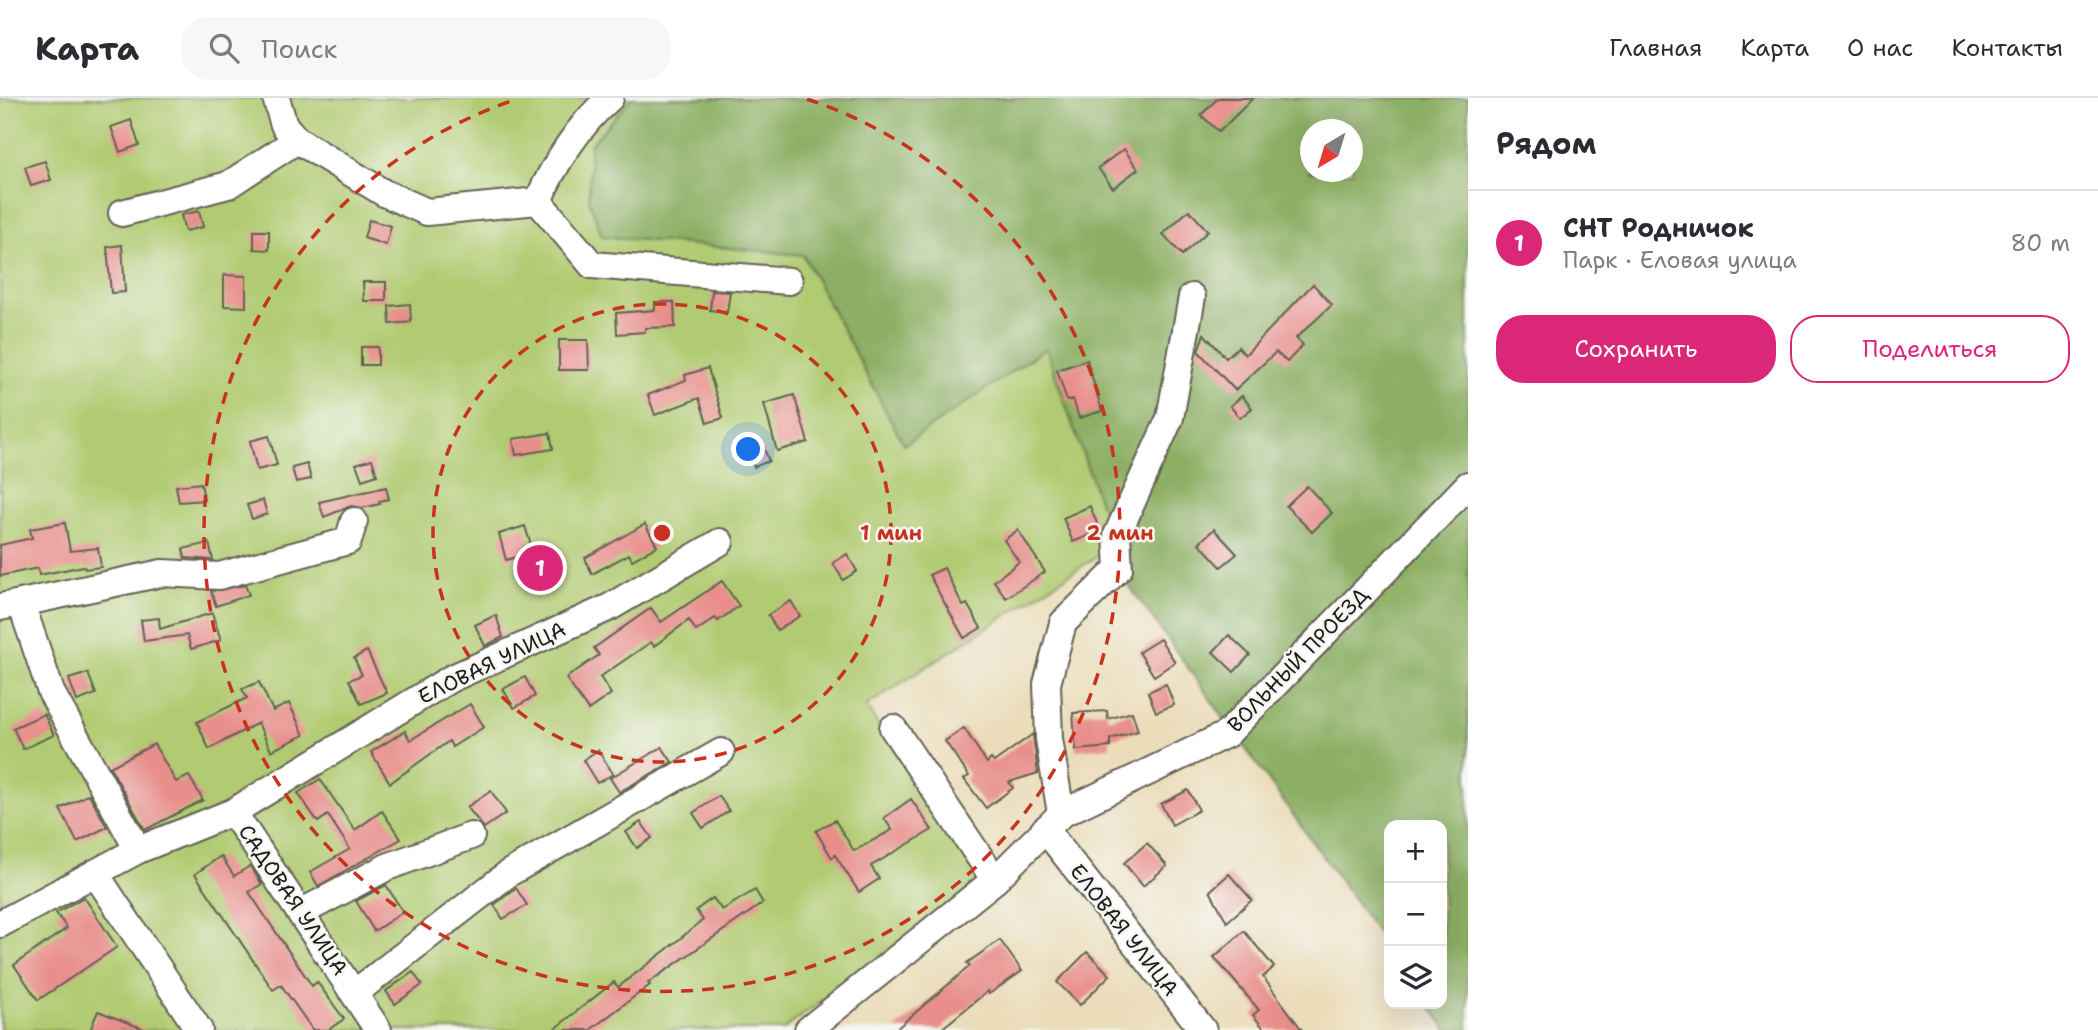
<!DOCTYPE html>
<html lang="ru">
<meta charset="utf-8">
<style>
:root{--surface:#fff;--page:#f7f7f7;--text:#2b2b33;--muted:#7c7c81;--line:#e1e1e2;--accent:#db2777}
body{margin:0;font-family:"Shantell Sans",sans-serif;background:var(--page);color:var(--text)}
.controls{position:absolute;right:21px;bottom:21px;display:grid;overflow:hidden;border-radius:14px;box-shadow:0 7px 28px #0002}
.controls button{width:63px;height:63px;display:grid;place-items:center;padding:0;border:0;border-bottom:2px solid var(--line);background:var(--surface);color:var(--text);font:35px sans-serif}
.compass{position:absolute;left:1300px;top:21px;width:63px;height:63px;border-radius:50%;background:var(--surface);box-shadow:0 7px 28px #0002;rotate:218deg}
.you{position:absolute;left:749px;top:352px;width:24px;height:24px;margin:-18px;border:5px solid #fff;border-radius:50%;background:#1a73e8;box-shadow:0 0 0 10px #1a73e833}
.badge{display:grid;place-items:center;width:46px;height:46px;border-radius:50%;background:var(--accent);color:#fff;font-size:23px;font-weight:700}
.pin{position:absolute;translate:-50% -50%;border:4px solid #fff;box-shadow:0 2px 7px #0006}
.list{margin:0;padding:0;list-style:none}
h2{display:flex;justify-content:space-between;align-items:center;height:91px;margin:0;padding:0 28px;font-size:30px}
h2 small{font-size:23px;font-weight:400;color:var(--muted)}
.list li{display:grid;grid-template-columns:46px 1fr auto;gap:21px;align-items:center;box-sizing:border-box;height:105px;padding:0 28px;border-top:2px solid var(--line)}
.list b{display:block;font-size:26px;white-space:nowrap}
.list p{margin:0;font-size:23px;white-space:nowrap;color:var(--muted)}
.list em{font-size:23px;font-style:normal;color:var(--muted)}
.actions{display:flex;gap:14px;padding:21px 28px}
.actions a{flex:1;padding:16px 0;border:2px solid var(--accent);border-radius:28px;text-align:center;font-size:24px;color:var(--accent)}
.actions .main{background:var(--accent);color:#fff}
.icon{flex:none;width:38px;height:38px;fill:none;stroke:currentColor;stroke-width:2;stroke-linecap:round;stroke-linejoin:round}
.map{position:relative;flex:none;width:1468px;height:932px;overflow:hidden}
header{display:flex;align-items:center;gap:42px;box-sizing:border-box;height:98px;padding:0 35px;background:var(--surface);border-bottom:2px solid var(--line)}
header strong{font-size:33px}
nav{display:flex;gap:38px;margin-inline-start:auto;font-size:24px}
.search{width:490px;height:63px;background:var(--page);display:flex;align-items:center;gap:18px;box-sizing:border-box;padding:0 24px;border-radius:28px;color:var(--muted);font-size:26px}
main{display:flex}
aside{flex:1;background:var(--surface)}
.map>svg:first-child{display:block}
.green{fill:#b0cb71;stroke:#667446;stroke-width:2}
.forest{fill:#8caf63;stroke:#546640;stroke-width:2;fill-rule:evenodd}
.building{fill:#e88f8c}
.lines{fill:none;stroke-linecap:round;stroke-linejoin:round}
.minor-casing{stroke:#646053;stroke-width:30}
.minor{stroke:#fff;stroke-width:26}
.ring{fill:none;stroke:#c8321e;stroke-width:3.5;stroke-dasharray:12 9}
.labels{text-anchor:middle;stroke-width:5;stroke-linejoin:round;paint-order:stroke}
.street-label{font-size:21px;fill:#1c1c1c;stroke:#f6f6f2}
.centre{fill:#c8321e;stroke:#f6f6f2;stroke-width:3.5}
.ring-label{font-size:21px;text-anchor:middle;font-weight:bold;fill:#c8321e;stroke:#f6f6f2;stroke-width:5;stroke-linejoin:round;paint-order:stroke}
</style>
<header>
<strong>Карта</strong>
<div class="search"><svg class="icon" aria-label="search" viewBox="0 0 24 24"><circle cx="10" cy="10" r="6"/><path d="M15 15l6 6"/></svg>Поиск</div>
<nav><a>Главная</a><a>Карта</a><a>О нас</a><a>Контакты</a></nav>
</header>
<main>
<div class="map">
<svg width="1468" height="932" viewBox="0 0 1468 932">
<rect width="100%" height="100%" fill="#f6f6f2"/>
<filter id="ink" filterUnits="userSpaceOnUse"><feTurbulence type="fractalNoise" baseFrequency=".0143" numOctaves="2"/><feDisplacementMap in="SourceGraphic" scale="14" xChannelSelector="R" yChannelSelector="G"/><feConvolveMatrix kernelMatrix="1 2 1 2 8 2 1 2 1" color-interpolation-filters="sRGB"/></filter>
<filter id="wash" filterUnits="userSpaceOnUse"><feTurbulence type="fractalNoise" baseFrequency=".00686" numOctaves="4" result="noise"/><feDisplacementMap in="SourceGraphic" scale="28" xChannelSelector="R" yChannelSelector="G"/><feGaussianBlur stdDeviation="1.57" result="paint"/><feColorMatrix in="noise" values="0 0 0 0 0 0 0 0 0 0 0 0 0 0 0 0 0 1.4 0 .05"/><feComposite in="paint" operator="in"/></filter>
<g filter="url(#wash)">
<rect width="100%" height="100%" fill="#ebddba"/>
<polygon class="green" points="0,0 632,0 590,47 602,138 803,157 904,346 1046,250 1128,486 1104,454 866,608 980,783 783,932 0,932"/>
<path class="forest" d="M632,0H1468V932H1447L1428,906H1442V727H1389V851L1128,486L1046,250L904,347L803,157L602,138L589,102L590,47ZM1310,32H1352V74H1310Z"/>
<g id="blocks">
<g class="building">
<polygon points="1218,0 1253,0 1219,34 1201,17"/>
<polygon points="131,22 139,47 120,54 111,29"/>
<polygon points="1124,51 1138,71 1113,90 1098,70"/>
<polygon points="45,63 51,82 31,88 25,69"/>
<polygon points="1189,112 1208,133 1182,157 1163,136"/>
<polygon points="199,113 203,129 185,133 181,117"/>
<polygon points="369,122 391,128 386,147 364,140"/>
<polygon points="254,133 269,133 269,152 254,151"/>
<polygon points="122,147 125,194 111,195 107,149"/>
<polygon points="224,177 246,178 246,209 224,208"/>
<polygon points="363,184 386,184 386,203 364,203"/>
<polygon points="1313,186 1332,207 1296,240 1303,247 1287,264 1276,254 1235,292 1198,253 1204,236 1226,260 1238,249 1245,257"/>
<polygon points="712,193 730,194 727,214 710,212"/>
<polygon points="655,204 674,204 675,229 645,230 645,234 617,236 616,215 655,212"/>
<polygon points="410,206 411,224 390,226 389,208"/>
<polygon points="559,242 588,242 589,272 559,272"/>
<rect x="361" y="249" width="17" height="18"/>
<polygon points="1087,262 1102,313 1079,320 1073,301 1067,303 1057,272"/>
<polygon points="708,270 723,320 707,325 699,300 655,317 648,297 686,282 685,277"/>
<polygon points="794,297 808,344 777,353 764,306"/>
<polygon points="1242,298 1252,310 1240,320 1230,308"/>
<polygon points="550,335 553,351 516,357 513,341"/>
<polygon points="269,338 277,367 257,372 250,343"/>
<polygon points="763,348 769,363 754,369 748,354"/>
<polygon points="372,361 377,377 362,382 356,366"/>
<polygon points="307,366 311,381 296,384 292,370"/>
<polygon points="201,385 204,402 179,404 176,388"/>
<polygon points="1307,388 1332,415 1312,434 1286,408"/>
<polygon points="386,389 389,401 379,403 380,406 362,410 351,408 324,419 319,404"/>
<polygon points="263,402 267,416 252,421 247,407"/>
<polygon points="1090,408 1100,433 1073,444 1063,420"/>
<polygon points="65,425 70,453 98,450 101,469 85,471 84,468 39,477 38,470 0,478 0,447 32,440 30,431"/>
<polygon points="645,426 657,448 632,462 629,456 592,476 585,460"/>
<polygon points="525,428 533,454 506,462 499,436"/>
<polygon points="1214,431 1237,456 1221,469 1199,445"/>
<polygon points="1018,432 1045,474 1006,500 994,483 1019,464 1004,442"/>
<polygon points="209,445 213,462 185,460 183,451"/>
<polygon points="847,456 857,473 843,482 833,465"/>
<polygon points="944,470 963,508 967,506 981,530 964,540 929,477"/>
<polygon points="722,483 739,508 718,523 715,520 696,533 689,522 654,548 651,544 600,579 611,596 588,612 566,580 599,557 594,550 651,510 661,524"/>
<polygon points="245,487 249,497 216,508 211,493"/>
<polygon points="791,503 800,518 777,532 768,517"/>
<polygon points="212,515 221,542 191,551 187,537 144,543 141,522 159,520 160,531"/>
<polygon points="496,517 503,539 485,548 475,527"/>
<polygon points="1229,537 1250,557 1234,574 1213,554"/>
<polygon points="1160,541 1175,564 1154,578 1139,554"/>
<polygon points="367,553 387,595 361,606 349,582 362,577 354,560"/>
<polygon points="88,575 96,596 77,603 69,581"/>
<polygon points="525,579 535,598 514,610 503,591"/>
<polygon points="259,584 273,613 289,605 304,637 271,653 258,625 209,651 197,624 247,600 242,591"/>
<polygon points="1166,586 1174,607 1156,614 1148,594"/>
<polygon points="470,606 484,629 452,649 449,643 390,685 371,654 405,633 410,642"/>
<polygon points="1107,613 1108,621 1132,614 1138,633 1110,641 1110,649 1076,652 1073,615"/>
<polygon points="44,616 54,637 23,651 13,630"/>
<polygon points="964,630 987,665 991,661 994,664 1033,636 1038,675 1009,684 1013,690 986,710 964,681 969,678 945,643"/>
<polygon points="154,646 176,684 189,678 203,702 145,732 110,669"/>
<polygon points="662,649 672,664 619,694 610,680"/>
<polygon points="598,652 613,676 597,685 583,662"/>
<polygon points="320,681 355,732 382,713 401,741 318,788 310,774 350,751 328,717 318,724 298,695"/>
<polygon points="1188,692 1199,712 1172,727 1161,706"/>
<polygon points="491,693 506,715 484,730 467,709"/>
<polygon points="89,696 107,729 77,744 60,711"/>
<polygon points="719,698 729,713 703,730 693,715"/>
<polygon points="911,701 932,732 871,768 879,781 859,794 835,757 832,760 816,733 835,722 854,753 892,732 884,720"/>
<polygon points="641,724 652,740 637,750 626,734"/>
<polygon points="1147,745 1167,768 1143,788 1124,765"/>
<polygon points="221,758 234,778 250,768 262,786 249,794 312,888 317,884 344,921 328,932 313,932 281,887 273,892 195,776"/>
<polygon points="1229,776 1252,802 1227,824 1210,793"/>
<polygon points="386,787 403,814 374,833 356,803"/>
<polygon points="516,790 527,807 503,821 494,807"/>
<polygon points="755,792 763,805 648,885 650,887 590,932 553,932 614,884 618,889 666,852 703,822 696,812 713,800 722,812"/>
<polygon points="84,799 117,849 38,902 14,867 67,830 56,815"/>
<polygon points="1244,833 1274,869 1263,879 1302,932 1265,932 1253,917 1259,912 1214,859"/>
<polygon points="1000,842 1022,873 989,896 988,893 940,932 895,932 970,868 967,865"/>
<polygon points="1087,854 1110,877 1080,907 1057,884"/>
<polygon points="413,874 422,887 395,906 386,893"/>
<polygon points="98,913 144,931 144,932 90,932"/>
</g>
</g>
</g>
<g filter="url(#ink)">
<use href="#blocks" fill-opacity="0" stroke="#646053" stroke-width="2"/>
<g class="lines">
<g class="minor-casing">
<g id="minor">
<polyline points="276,0 284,27 297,42 384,95 427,114 538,103 592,167 789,183"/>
<path d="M538,103C554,66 579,27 610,0"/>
<polyline points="122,115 228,87 297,42"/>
<polyline points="21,505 162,475 219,478 348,443 354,423"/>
<polyline points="0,509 21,505 51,594 138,752"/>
<polyline points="893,630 995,782"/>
<polyline points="233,714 450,581 610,509 720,444"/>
<polyline points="1061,716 1049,641 1047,586 1063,525 1119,470 1117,437 1170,320 1192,199"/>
<polyline points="1045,731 1203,932"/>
<polyline points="95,775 199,932"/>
<polyline points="302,814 387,769 471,738"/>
<polyline points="0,826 138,752 233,714 378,932"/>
<polyline points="356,894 509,775 721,654"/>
<polyline points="808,932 995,782 1061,716 1227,636 1468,387"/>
</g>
</g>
<use href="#minor" class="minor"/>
</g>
</g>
<g class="ring">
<circle cx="662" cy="435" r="229"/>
<path d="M807 1A458 458 0 1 1 517 1"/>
</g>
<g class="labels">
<g class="street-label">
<text transform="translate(1298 562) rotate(-46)" y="7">ВОЛЬНЫЙ ПРОЕЗД</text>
<text transform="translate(492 565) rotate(-26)" y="7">ЕЛОВАЯ УЛИЦА</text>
<text transform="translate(293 802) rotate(56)" y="7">САДОВАЯ УЛИЦА</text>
<text transform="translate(1124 832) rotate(52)" y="7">ЕЛОВАЯ УЛИЦА</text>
</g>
</g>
<circle cx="662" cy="435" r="10" class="centre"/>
<g class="ring-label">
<text x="891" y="442">1 мин</text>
<text x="1120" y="442">2 мин</text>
</g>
</svg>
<div class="controls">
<button>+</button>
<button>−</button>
<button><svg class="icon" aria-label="layers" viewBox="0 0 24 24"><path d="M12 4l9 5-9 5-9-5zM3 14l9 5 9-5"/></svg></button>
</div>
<svg class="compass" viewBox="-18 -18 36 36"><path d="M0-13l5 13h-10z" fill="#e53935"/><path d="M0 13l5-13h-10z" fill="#7c7c81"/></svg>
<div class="you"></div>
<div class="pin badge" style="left:540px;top:470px">1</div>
</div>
<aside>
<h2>Рядом<small></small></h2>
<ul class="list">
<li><span class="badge">1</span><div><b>СНТ Родничок</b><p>Парк · Еловая улица</p></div><em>80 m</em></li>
</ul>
<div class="actions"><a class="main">Сохранить</a><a>Поделиться</a></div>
</aside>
</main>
